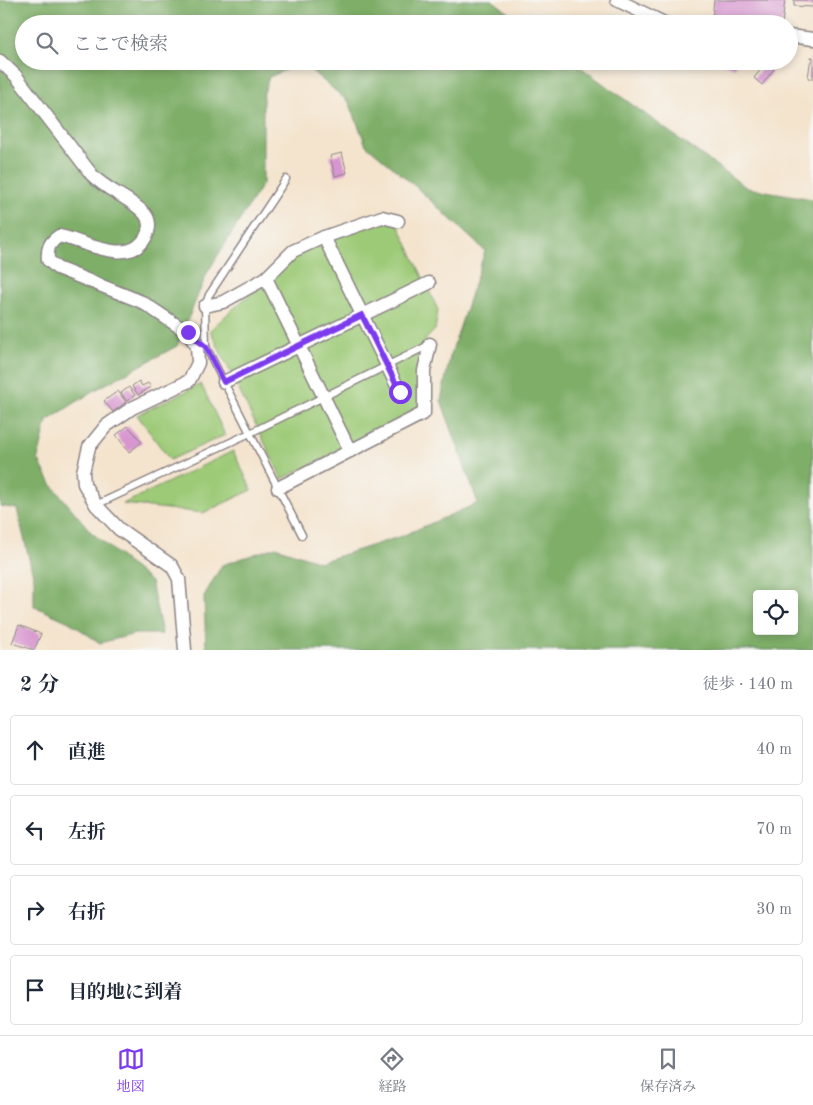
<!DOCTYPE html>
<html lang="ja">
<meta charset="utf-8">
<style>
:root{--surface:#fff;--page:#f2f2f3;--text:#1f2937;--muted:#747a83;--line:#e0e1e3;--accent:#7c3aed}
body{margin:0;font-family:"Old Standard TT","Noto Serif JP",serif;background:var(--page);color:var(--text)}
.controls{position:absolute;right:15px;bottom:15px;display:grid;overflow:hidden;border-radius:5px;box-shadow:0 2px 8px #0003}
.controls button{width:45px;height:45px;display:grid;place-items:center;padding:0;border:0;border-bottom:1px solid var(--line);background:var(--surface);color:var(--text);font:25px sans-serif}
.stop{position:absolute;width:15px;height:15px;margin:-11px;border:4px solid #7c3aed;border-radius:50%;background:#fff}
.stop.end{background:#7c3aed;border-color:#fff;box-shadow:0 1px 5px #0008}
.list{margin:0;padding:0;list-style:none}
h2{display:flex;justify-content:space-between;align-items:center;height:65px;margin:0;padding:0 20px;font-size:21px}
h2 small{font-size:16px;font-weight:400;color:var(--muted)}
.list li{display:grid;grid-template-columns:32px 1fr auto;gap:15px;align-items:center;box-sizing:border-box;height:70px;margin:0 10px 10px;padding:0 10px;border:1px solid var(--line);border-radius:5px}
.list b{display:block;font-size:19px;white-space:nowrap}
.list em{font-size:16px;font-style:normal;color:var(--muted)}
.icon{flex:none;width:28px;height:28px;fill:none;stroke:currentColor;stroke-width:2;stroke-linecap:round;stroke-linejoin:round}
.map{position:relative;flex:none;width:813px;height:650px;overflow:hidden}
.search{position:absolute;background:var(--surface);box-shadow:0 2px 8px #0003;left:15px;right:15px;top:15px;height:55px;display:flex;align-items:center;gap:12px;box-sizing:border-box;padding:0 18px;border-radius:28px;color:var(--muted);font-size:19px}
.sheet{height:385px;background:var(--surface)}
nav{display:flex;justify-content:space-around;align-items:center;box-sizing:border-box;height:70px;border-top:1px solid var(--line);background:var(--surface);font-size:14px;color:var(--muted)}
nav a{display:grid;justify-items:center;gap:2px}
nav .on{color:var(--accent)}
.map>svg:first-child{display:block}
.green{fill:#9dca77;stroke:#607659}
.forest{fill:#7eae68;stroke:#506852;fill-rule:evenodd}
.building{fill:#d896d0}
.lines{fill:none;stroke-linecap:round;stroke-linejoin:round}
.lane-casing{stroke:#8b8384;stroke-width:9}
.street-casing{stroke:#8b8384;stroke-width:15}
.lane{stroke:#fff;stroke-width:6}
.street{stroke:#fff;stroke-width:12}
.route{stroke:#7c3aed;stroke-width:6}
</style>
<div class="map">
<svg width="813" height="650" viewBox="0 0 813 650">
<rect width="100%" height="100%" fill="#f6f6f2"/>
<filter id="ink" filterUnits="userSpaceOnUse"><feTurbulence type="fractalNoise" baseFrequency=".02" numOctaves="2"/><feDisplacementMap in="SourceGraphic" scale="10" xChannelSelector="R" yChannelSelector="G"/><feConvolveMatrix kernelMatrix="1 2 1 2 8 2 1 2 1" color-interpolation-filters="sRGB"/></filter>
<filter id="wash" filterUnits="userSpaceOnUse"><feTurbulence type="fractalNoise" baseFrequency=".0096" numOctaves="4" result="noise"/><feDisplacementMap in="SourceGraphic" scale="20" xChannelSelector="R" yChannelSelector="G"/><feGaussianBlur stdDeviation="1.12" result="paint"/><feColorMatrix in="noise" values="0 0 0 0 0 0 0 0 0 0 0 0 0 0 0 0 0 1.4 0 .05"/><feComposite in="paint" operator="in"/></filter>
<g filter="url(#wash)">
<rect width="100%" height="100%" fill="#f4e4ce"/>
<g class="green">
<polygon points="382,220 398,224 438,310 435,330 426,339 420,361 418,412 282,479 210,330 294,254"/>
<polygon points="201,384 225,435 170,460 137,415"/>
<polygon points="233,451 252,490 203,513 123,504"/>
</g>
<path class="forest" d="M0,0H492L524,24H24V61H572L747,188L813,199V650H206L204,596L222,565L276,547L320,562L402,536L478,503L441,400L450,357L485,251L415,186L366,145L349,102L302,63L269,77L263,96V183L207,273L177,346L95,390L47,421L38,459L51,484L91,532L151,582L162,634H135L100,643L69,622L34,606V579L17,509L0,506ZM757,594H794V631H757Z"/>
<g id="blocks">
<g class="building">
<polygon points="714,0 785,0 782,24 712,19"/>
<polygon points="794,0 813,0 813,7 794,6"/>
<polygon points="811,57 813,57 813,79 808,78"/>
<polygon points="715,61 737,61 735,68"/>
<polygon points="766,63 774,69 762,85 754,78"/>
<polygon points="342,153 347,173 335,176 330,156"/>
<polygon points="139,381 142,386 148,383 151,387 138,395 132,386"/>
<polygon points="129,387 135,395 127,401 121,393"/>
<polygon points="118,391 126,402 113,412 104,401"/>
<polygon points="128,426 142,442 129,452 116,435"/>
<polygon points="19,625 41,634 34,650 12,643"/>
</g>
</g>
</g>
<g filter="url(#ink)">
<use href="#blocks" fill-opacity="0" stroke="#8b8384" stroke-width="1"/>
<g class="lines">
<g class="lane-casing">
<g id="lane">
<polyline points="196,339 206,347 302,535"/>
<polyline points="206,347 205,306 209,295 286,179"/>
<polyline points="96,505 250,433 429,345"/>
</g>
</g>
<g class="street-casing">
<g id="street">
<polyline points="617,0 666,24"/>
<polyline points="789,36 813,39"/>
<path d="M0,61L16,76L92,175C107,191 131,198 145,214C149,219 150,225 148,232C134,271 83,240 59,236C49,243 47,248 48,260L57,268L142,302L187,332L197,346L198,363L189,381L132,408L106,426L89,447L83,472L84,484L96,505L119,529L172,566L179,579L185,650"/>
<polyline points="324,237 400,392"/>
<polyline points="266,278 350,451"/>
<polyline points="205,306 223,302 266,278 293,251 324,237 382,217 398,221"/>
<polyline points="224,382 429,283"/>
<polyline points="278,488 424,413 424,371 430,344"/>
</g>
</g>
<use href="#lane" class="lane"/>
<use href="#street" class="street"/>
</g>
</g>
<g class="lines" filter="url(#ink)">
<polyline class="route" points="188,332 206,347 224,382 362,315 400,392"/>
</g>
</svg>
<div class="controls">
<button><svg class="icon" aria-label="locate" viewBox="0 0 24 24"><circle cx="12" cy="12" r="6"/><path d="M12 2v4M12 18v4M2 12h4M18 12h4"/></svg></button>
</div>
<div class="stop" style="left:400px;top:392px"></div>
<div class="stop end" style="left:188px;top:332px"></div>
<div class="search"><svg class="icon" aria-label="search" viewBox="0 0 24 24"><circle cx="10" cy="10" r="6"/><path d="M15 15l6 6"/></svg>ここで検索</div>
</div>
<section class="sheet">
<h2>2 分<small>徒歩 · 140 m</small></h2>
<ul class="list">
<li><svg class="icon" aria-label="ahead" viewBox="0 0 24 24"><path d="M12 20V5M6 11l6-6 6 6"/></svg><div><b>直進</b></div><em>40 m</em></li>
<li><svg class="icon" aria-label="left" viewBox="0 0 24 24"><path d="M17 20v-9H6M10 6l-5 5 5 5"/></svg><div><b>左折</b></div><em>70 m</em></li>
<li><svg class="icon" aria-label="right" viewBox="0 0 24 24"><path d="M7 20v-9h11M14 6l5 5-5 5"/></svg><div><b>右折</b></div><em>30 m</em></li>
<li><svg class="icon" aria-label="arrive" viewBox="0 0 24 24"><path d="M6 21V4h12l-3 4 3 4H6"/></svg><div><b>目的地に到着</b></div></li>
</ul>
</section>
<nav>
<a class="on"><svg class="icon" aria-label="map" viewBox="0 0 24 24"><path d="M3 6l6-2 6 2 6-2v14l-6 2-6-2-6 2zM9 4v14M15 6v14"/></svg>地図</a>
<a><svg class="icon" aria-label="directions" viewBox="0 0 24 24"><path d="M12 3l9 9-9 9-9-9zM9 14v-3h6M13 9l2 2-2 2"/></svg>経路</a>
<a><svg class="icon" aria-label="saved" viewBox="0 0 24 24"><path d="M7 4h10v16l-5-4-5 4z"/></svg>保存済み</a>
</nav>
